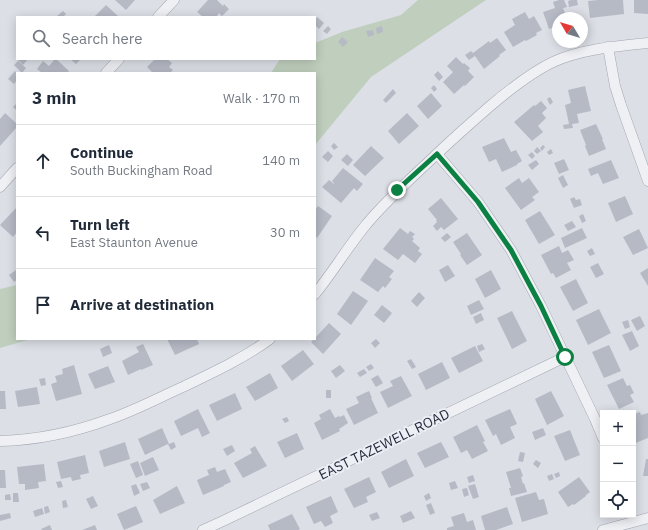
<!DOCTYPE html>
<meta charset="utf-8">
<style>
:root{--surface:#fff;--page:#f2f2f3;--text:#1f2937;--muted:#747a83;--line:#e0e1e3}
body{margin:0;font-family:"IBM Plex Sans",sans-serif;background:var(--page);color:var(--text)}
.controls{position:absolute;right:12px;bottom:12px;display:grid;overflow:hidden;border-radius:0px;box-shadow:0 2px 10px #0003}
.controls button{width:36px;height:36px;display:grid;place-items:center;padding:0;border:0;border-bottom:1px solid var(--line);background:var(--surface);color:var(--text);font:20px sans-serif}
.compass{position:absolute;left:552px;top:12px;width:36px;height:36px;border-radius:50%;background:var(--surface);box-shadow:0 2px 10px #0003;rotate:308deg}
.stop{position:absolute;width:12px;height:12px;margin:-9px;border:3px solid #0b8043;border-radius:50%;background:#fff}
.stop.end{background:#0b8043;border-color:#fff;box-shadow:0 1px 4px #0008}
.list{margin:0;padding:0;list-style:none}
h2{display:flex;justify-content:space-between;align-items:center;height:52px;margin:0;padding:0 16px;font-size:17px}
h2 small{font-size:13px;font-weight:400;color:var(--muted)}
.list li{display:grid;grid-template-columns:26px 1fr auto;gap:12px;align-items:center;box-sizing:border-box;height:72px;padding:0 16px;border-top:1px solid var(--line)}
.list b{display:block;font-size:15px;white-space:nowrap}
.list p{margin:0;font-size:13px;white-space:nowrap;color:var(--muted)}
.list em{font-size:13px;font-style:normal;color:var(--muted)}
.icon{flex:none;width:22px;height:22px;fill:none;stroke:currentColor;stroke-width:2;stroke-linecap:round;stroke-linejoin:round}
.map{position:relative;flex:none;width:648px;height:530px;overflow:hidden}
.search{position:absolute;background:var(--surface);box-shadow:0 2px 10px #0003;left:16px;top:16px;width:300px;height:44px;display:flex;align-items:center;gap:10px;box-sizing:border-box;padding:0 14px;border-radius:0px;color:var(--muted);font-size:15px}
.panel{position:absolute;background:var(--surface);box-shadow:0 2px 10px #0003;left:16px;top:72px;width:300px;height:268px;border-radius:0px}
.map>svg:first-child{display:block}
.green{fill:#c0cfbd}
.building{fill:#b6bac5}
.lines{fill:none;stroke-linecap:round;stroke-linejoin:round}
.street-casing{stroke:#a2a6af;stroke-width:11}
.street{stroke:#eef0f4;stroke-width:10}
.route{stroke:#0b8043;stroke-width:5}
.labels{text-anchor:middle;stroke-width:4;stroke-linejoin:round;paint-order:stroke}
.street-label{font-size:14px;fill:#262c3b;stroke:#ebeef4}
</style>
<div class="map">
<svg width="648" height="530" viewBox="0 0 648 530">
<rect width="100%" height="100%" fill="#dcdfe6"/>
<g class="green">
<polygon points="418,0 486,0 371,77 315,145 315,73 271,73 280,59 315,59 315,43 342,32 401,15"/>
<polygon points="17,285 17,339 31,339 0,348 0,289"/>
</g>
<g class="building">
<polygon points="115,0 135,0 126,10"/>
<polygon points="208,0 217,0 223,6 224,4 229,9 222,16 219,13 216,17 203,17 197,12"/>
<polygon points="559,0 564,0 567,7 563,8 567,18 558,18 558,26 549,29 543,12 555,8 553,2"/>
<polygon points="571,0 577,0 578,5 569,7 568,1"/>
<polygon points="598,0 623,0 624,14 590,18 588,1"/>
<polygon points="634,0 648,0 648,14 634,13"/>
<polygon points="106,5 119,17 94,17"/>
<polygon points="63,11 66,14 63,17 58,17 57,16"/>
<polygon points="525,12 529,19 534,16 542,30 536,33 537,35 526,41 525,40 513,47 504,32 515,25 512,19"/>
<polygon points="317,17 324,23 319,29 315,25 315,20"/>
<polygon points="328,26 331,29 327,34 323,31"/>
<polygon points="382,26 383,32 377,34 376,28"/>
<polygon points="373,30 374,35 368,37 366,31"/>
<polygon points="342,37 348,42 343,47 338,42"/>
<polygon points="497,38 506,50 499,55 500,56 484,69 475,56 469,60 465,55 471,51 473,53 489,41 490,43"/>
<polygon points="456,57 463,64 464,63 470,68 468,71 474,77 465,86 464,85 454,94 443,82 453,72 447,66"/>
<polygon points="19,59 28,59 23,65 18,60"/>
<polygon points="55,59 56,59 69,71 67,73 42,73 37,69 43,61 49,66"/>
<polygon points="70,59 81,59 76,64"/>
<polygon points="155,59 167,59 172,63 169,67 173,70 170,73 153,73 147,67"/>
<polygon points="18,61 26,68 22,73 14,65"/>
<polygon points="15,71 17,73 17,80 14,84 8,79"/>
<polygon points="438,71 443,77 439,81 434,75"/>
<polygon points="434,85 437,89 434,92 431,88"/>
<polygon points="585,86 591,111 577,114 579,123 572,124 573,128 564,129 563,125 569,124 565,105 571,103 568,90"/>
<polygon points="393,89 396,93 386,103 383,100"/>
<polygon points="431,93 442,106 428,119 417,106"/>
<polygon points="550,97 553,102 550,105 547,99"/>
<polygon points="541,101 547,108 542,113 546,118 538,126 543,132 532,141 514,122 534,105 535,106"/>
<polygon points="17,103 17,111 13,107"/>
<polygon points="5,113 17,124 17,127 0,146 0,119"/>
<polygon points="407,113 419,126 399,144 388,131"/>
<polygon points="596,124 603,139 602,139 606,149 589,156 585,146 586,145 580,130"/>
<polygon points="504,138 511,152 516,150 522,161 517,164 517,165 502,172 496,159 489,162 482,147"/>
<polygon points="334,143 338,147 334,150 331,146"/>
<polygon points="543,145 545,147 542,151 540,148"/>
<polygon points="371,146 384,158 365,176 353,165"/>
<polygon points="537,147 541,151 537,154 534,151"/>
<polygon points="551,149 553,153 549,155 547,152"/>
<polygon points="328,151 333,156 328,162 322,157"/>
<polygon points="532,152 535,156 532,159 528,155"/>
<polygon points="347,154 353,160 348,166 341,160"/>
<polygon points="564,159 569,170 559,174 554,163"/>
<polygon points="536,160 539,164 532,170 528,165"/>
<polygon points="611,160 619,178 603,184 598,173 591,176 588,169"/>
<polygon points="343,168 363,184 357,191 354,188 341,203 322,187 329,180 334,184 334,183 332,181"/>
<polygon points="563,175 568,185 563,188 558,178"/>
<polygon points="519,178 522,183 529,178 539,192 532,197 535,200 521,210 505,188"/>
<polygon points="625,196 633,214 616,222 608,203"/>
<polygon points="574,197 576,200 580,199 582,205 574,208 570,199"/>
<polygon points="441,198 458,219 444,230 441,227 437,231 433,226 437,222 436,220 437,220 428,209"/>
<polygon points="318,206 332,216 317,238 315,236 315,210"/>
<polygon points="17,207 17,232 13,237 0,225"/>
<polygon points="540,211 555,235 539,244 525,220"/>
<polygon points="583,214 586,221 582,223 579,216"/>
<polygon points="572,221 576,227 568,231 564,225"/>
<polygon points="400,228 408,234 410,231 415,234 412,237 414,239 412,241 420,248 418,251 422,254 415,263 403,254 398,260 383,249"/>
<polygon points="582,228 587,238 565,248 561,238"/>
<polygon points="639,229 648,248 633,255 623,237"/>
<polygon points="447,233 451,237 445,242 441,238"/>
<polygon points="467,233 482,255 467,265 460,255 461,254 453,242"/>
<polygon points="559,246 562,253 568,250 574,260 567,263 571,270 556,278 553,273 551,274 541,255"/>
<polygon points="592,248 595,254 590,256 587,251"/>
<polygon points="375,258 394,271 389,277 392,279 385,288 383,286 378,292 360,280"/>
<polygon points="598,263 604,274 596,278 590,267"/>
<polygon points="448,265 455,276 445,282 439,270"/>
<polygon points="648,268 648,286 640,273"/>
<polygon points="16,270 17,272 17,280 14,282 9,275"/>
<polygon points="491,270 501,289 485,298 475,279"/>
<polygon points="576,279 588,303 573,311 560,287"/>
<polygon points="353,291 368,301 351,325 337,314"/>
<polygon points="419,292 425,298 417,307 411,301"/>
<polygon points="479,300 484,309 471,315 467,306"/>
<polygon points="382,305 392,313 384,323 374,315"/>
<polygon points="599,309 611,333 588,345 576,320"/>
<polygon points="512,311 527,341 512,349 497,318"/>
<polygon points="481,313 484,320 476,324 473,317"/>
<polygon points="640,316 645,326 637,331 631,320"/>
<polygon points="628,320 630,327 625,329 622,322"/>
<polygon points="329,323 341,334 323,354 311,342 314,339 315,339 315,338"/>
<polygon points="632,331 639,346 630,351 622,335"/>
<polygon points="167,339 197,339 199,344 175,355"/>
<polygon points="376,339 380,343 375,348 371,343"/>
<polygon points="143,344 153,365 141,370 141,369 128,375 122,361 133,355 139,352 136,347"/>
<polygon points="482,344 485,349 479,352 477,346"/>
<polygon points="109,345 112,353 103,357 100,349"/>
<polygon points="609,345 621,371 604,378 592,352"/>
<polygon points="475,346 483,361 459,373 451,358"/>
<polygon points="303,350 314,364 292,381 281,366"/>
<polygon points="411,359 416,367 412,369 407,361"/>
<polygon points="442,362 450,378 426,390 418,374"/>
<polygon points="371,364 374,368 369,371 366,367"/>
<polygon points="74,365 82,394 56,401 51,384 57,382 55,376 63,374 62,369"/>
<polygon points="340,365 345,371 336,378 331,371"/>
<polygon points="108,366 115,382 95,389 88,374"/>
<polygon points="364,369 367,373 360,377 357,373"/>
<polygon points="270,373 278,388 255,401 246,387"/>
<polygon points="378,375 383,383 376,387 371,379"/>
<polygon points="401,376 412,396 388,408 380,392 393,386 390,381"/>
<polygon points="45,378 46,385 41,386 39,379"/>
<polygon points="623,378 627,386 630,385 634,393 630,395 634,402 619,409 607,385"/>
<polygon points="37,387 40,404 18,407 15,391"/>
<rect x="326" y="390" width="5" height="8"/>
<polygon points="0,391 5,391 6,409 0,409"/>
<polygon points="369,391 372,398 371,398 378,413 354,425 346,409 359,403 356,397"/>
<polygon points="551,391 564,416 547,425 535,399"/>
<polygon points="235,393 242,409 217,421 209,405"/>
<polygon points="198,409 210,433 202,437 198,428 181,436 174,421"/>
<polygon points="330,409 335,418 339,416 340,417 344,415 348,423 339,429 340,431 322,440 314,423 321,419 319,415"/>
<polygon points="510,409 517,424 510,427 515,438 501,445 496,434 493,436 485,420"/>
<polygon points="640,412 641,415 648,413 648,438 633,444 633,414"/>
<polygon points="287,417 289,421 285,423 282,419"/>
<polygon points="477,425 485,441 483,442 488,451 472,459 467,450 461,453 453,437"/>
<polygon points="162,428 169,444 174,442 176,447 171,450 168,444 145,455 138,439"/>
<polygon points="543,428 546,435 535,440 532,432"/>
<polygon points="570,430 580,455 565,461 554,436"/>
<polygon points="297,433 304,449 285,458 277,442"/>
<polygon points="125,442 130,459 104,467 99,451"/>
<polygon points="441,442 449,457 425,468 417,453"/>
<polygon points="232,445 235,451 227,456 223,449"/>
<polygon points="255,446 267,466 243,478 234,463 252,453 250,449"/>
<polygon points="520,452 525,453 523,462 518,461"/>
<polygon points="85,455 89,473 80,475 81,479 72,481 71,477 61,479 57,462"/>
<polygon points="153,457 159,470 145,476 140,463"/>
<polygon points="406,459 414,476 389,488 381,472"/>
<polygon points="646,459 648,459 648,476 643,476"/>
<polygon points="536,460 541,463 538,468 533,464"/>
<polygon points="138,461 143,475 136,478 130,464"/>
<polygon points="44,464 46,481 38,482 39,488 25,490 25,484 19,484 17,467"/>
<polygon points="215,467 217,472 225,469 231,482 224,485 224,486 203,495 197,480 209,475 207,470"/>
<polygon points="520,468 523,476 521,477 523,484 524,483 527,492 511,496 509,488 511,488 506,472"/>
<polygon points="0,470 5,470 6,488 0,488"/>
<polygon points="559,472 560,476 556,478 554,474"/>
<polygon points="552,474 554,479 549,481 547,476"/>
<polygon points="473,475 475,481 469,483 467,477"/>
<polygon points="369,477 376,492 366,497 368,502 354,508 344,489"/>
<polygon points="579,477 590,492 586,495 586,496 574,505 573,504 568,507 558,492"/>
<polygon points="61,481 63,487 58,488 56,482"/>
<polygon points="455,481 458,488 451,490 449,483"/>
<polygon points="147,482 150,488 143,491 140,484"/>
<polygon points="136,484 140,493 134,496 131,486"/>
<polygon points="475,484 479,497 473,499 468,486"/>
<polygon points="177,486 185,503 160,514 153,500"/>
<polygon points="467,488 469,495 464,497 462,489"/>
<polygon points="536,492 539,500 544,499 548,514 522,522 515,498"/>
<polygon points="13,493 18,493 19,502 13,502"/>
<polygon points="429,493 431,498 426,501 424,496"/>
<polygon points="10,494 11,500 5,500 5,495"/>
<polygon points="93,496 98,506 91,509 86,499"/>
<polygon points="331,496 338,512 330,516 333,523 325,527 321,521 314,524 306,507"/>
<polygon points="66,500 68,507 63,508 62,501"/>
<polygon points="431,503 435,513 430,515 426,505"/>
<polygon points="48,506 50,512 45,514 44,507"/>
<polygon points="136,506 143,522 124,530 117,514"/>
<polygon points="507,507 513,524 496,530 485,530 481,516"/>
<polygon points="42,508 44,514 35,517 33,511"/>
<polygon points="411,511 415,518 403,523 400,516"/>
<polygon points="377,512 380,518 372,521 369,515"/>
<polygon points="10,513 11,518 0,521 0,515"/>
<polygon points="464,513 467,522 473,520 476,530 447,530 447,528 454,526 451,517"/>
<polygon points="292,514 300,529 298,530 270,530 268,525"/>
<polygon points="50,525 52,530 42,530 41,529"/>
<polygon points="95,525 97,530 82,530"/>
</g>
<g class="lines">
<g class="street-casing">
<g id="street">
<polyline points="158,17 174,0"/>
<polyline points="608,47 615,86 621,105 648,181"/>
<polyline points="106,73 119,59"/>
<polyline points="437,154 478,202 511,250 541,306 595,419 603,438"/>
<polyline points="0,187 17,168"/>
<path d="M315,294C333,272 347,248 365,226C388,198 414,176 440,151C456,136 473,121 489,107C509,90 530,73 553,62C581,49 618,46 648,43"/>
<path d="M0,441C37,440 75,432 110,419C136,410 160,397 185,386C214,372 244,358 270,339"/>
<polyline points="203,530 223,521 565,357"/>
<polyline points="603,530 648,518"/>
</g>
</g>
<use href="#street" class="street"/>
</g>
<g class="lines">
<polyline class="route" points="397,190 437,154 478,202 511,250 541,306 565,357"/>
</g>
<g class="labels">
<g class="street-label">
<text transform="translate(384 444) rotate(-26)" y="5">EAST TAZEWELL ROAD</text>
</g>
</g>
</svg>
<div class="controls">
<button>+</button>
<button>−</button>
<button><svg class="icon" aria-label="locate" viewBox="0 0 24 24"><circle cx="12" cy="12" r="6"/><path d="M12 2v4M12 18v4M2 12h4M18 12h4"/></svg></button>
</div>
<svg class="compass" viewBox="-18 -18 36 36"><path d="M0-13l5 13h-10z" fill="#e53935"/><path d="M0 13l5-13h-10z" fill="#747a83"/></svg>
<div class="stop" style="left:565px;top:357px"></div>
<div class="stop end" style="left:397px;top:190px"></div>
<div class="search"><svg class="icon" aria-label="search" viewBox="0 0 24 24"><circle cx="10" cy="10" r="6"/><path d="M15 15l6 6"/></svg>Search here</div>
<section class="panel">
<h2>3 min<small>Walk · 170 m</small></h2>
<ul class="list">
<li><svg class="icon" aria-label="ahead" viewBox="0 0 24 24"><path d="M12 20V5M6 11l6-6 6 6"/></svg><div><b>Continue</b><p>South Buckingham Road</p></div><em>140 m</em></li>
<li><svg class="icon" aria-label="left" viewBox="0 0 24 24"><path d="M17 20v-9H6M10 6l-5 5 5 5"/></svg><div><b>Turn left</b><p>East Staunton Avenue</p></div><em>30 m</em></li>
<li><svg class="icon" aria-label="arrive" viewBox="0 0 24 24"><path d="M6 21V4h12l-3 4 3 4H6"/></svg><div><b>Arrive at destination</b></div></li>
</ul>
</section>
</div>
